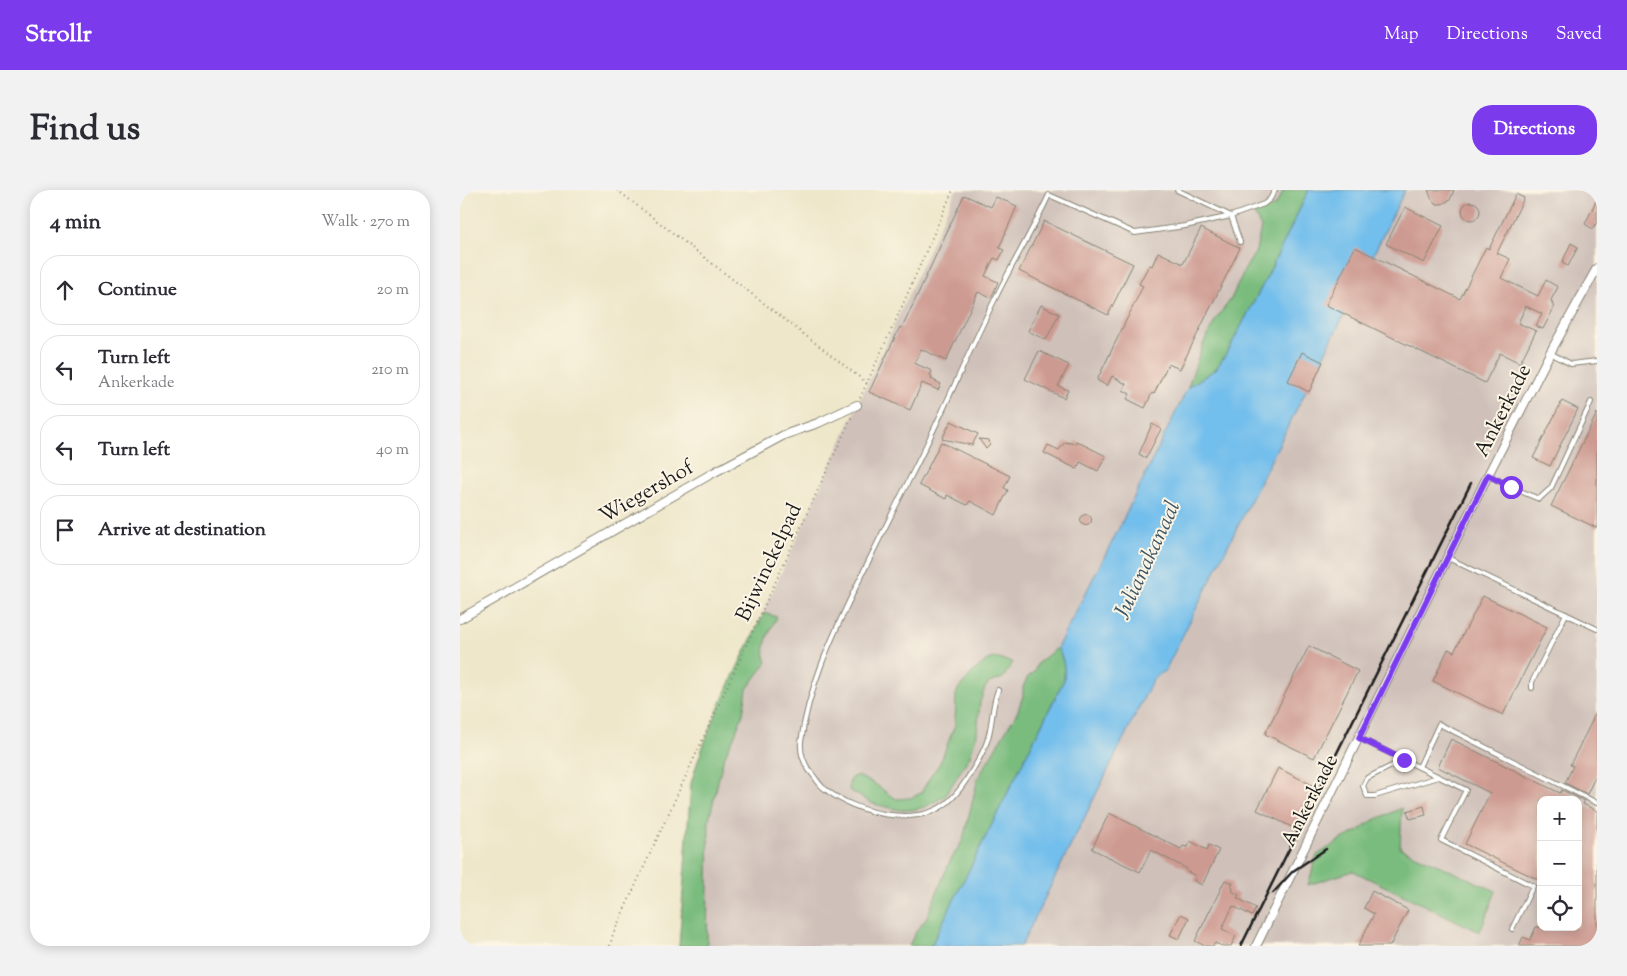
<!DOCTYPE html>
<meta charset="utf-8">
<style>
:root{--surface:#fff;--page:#f2f2f3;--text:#2b2b33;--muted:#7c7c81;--line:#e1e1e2;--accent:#7c3aed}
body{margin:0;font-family:"Sorts Mill Goudy",serif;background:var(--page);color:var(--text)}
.controls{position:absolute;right:15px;bottom:15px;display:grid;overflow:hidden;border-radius:10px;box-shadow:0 2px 12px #0003}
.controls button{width:45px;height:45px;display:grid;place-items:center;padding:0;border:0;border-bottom:1px solid var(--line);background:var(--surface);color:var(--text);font:25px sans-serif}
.stop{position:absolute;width:15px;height:15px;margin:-11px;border:4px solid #7c3aed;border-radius:50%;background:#fff}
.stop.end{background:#7c3aed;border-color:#fff;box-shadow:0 1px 5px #0008}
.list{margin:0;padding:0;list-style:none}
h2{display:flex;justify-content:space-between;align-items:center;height:65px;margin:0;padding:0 20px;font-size:21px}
h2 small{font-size:16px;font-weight:400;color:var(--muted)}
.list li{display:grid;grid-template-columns:32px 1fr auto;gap:15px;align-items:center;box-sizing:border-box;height:70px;margin:0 10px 10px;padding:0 10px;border:1px solid var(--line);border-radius:20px}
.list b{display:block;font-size:19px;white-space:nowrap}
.list p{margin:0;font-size:16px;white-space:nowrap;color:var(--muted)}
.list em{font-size:16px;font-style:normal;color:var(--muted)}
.icon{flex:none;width:28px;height:28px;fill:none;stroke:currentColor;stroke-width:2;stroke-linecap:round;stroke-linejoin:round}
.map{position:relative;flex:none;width:1137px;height:756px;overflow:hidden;border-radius:20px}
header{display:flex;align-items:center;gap:30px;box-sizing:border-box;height:70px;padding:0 25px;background:var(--accent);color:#fff}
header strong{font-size:24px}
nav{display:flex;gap:28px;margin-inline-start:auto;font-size:18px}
.intro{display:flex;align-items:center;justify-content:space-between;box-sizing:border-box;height:120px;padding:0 30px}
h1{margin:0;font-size:35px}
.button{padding:12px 22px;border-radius:20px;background:var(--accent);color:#fff;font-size:18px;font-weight:700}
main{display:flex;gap:30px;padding:0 30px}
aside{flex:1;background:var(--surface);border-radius:20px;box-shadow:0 2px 12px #0003}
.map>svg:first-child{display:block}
.industrial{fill:#cfc1ba;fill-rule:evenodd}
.forest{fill:#7abc7e;stroke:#4b6c4d}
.water{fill:#72beec;stroke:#476d84}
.building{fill:#cd9a91}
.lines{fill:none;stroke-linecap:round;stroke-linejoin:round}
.service-casing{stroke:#858273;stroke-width:6}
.minor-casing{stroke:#858273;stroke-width:10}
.path{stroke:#858273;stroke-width:2;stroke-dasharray:1 4;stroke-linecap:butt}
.service{stroke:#fff;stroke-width:4}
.minor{stroke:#fff;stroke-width:8}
.rail{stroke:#1c1c1c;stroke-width:2.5}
.route{stroke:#7c3aed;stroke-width:6}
.labels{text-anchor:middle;stroke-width:4;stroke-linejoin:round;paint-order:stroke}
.street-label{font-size:21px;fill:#1c1c1c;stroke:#fcf5e5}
.water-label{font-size:22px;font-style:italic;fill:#3a5565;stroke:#fcf5e5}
</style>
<header>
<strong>Strollr</strong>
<nav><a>Map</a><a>Directions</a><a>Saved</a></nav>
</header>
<div class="intro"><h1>Find us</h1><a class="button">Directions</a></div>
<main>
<aside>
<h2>4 min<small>Walk · 270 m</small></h2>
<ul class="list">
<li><svg class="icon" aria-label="ahead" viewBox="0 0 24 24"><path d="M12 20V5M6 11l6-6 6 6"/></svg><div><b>Continue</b></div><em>20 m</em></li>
<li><svg class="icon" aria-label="left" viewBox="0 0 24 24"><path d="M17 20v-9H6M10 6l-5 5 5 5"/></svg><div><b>Turn left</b><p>Ankerkade</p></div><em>210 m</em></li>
<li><svg class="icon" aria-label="left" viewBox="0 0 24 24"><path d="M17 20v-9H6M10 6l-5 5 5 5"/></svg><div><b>Turn left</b></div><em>40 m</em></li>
<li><svg class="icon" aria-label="arrive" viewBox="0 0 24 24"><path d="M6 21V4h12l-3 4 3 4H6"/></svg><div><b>Arrive at destination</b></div></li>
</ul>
</aside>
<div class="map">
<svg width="1137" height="756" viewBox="0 0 1137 756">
<rect width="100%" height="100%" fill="#fcf5e5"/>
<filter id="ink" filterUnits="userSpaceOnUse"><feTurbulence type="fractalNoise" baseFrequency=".02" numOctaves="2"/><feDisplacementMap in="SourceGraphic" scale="10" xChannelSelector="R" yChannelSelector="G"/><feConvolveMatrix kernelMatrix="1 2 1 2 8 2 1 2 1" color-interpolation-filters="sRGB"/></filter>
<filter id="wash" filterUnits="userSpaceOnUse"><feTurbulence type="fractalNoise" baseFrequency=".0096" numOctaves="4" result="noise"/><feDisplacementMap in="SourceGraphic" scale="20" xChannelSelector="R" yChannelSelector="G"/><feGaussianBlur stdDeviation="1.12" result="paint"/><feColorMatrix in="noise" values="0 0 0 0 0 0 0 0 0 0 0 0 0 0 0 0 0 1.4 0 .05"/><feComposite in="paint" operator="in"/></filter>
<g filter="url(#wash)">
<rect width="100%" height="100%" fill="#eee7ca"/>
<g class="industrial">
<polygon points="496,0 849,0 808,85 749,184 727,197 654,348 597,458 602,466 574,547 471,756 219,756 231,593 235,577 259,519"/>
<path d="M945,0H1137V756H561L693,489L706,481L883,127ZM1081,610H1118V737H1081Z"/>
</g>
<g class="forest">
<polygon points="824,0 849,0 808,85 768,161 756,179 728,197 743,154 756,129 771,109 785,79 796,61 801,37 794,24 815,16"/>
<path d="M304,423L317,427C310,441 300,457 307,472L287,499L283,524L274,547L263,570L249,630L247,756H219L231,593C248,534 277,478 304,423Z"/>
<path d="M597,458C604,468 605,477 604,490L471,756H449L455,743L466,729L489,673L503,650L518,588L545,542L557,523L563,506V497L567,488L574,482L578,473Z"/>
<polygon points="534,468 553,472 543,488 529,493 525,498 520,512 517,544 510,566 485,606 465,617 453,620 440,620 413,614 389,600 389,594 392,587 398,586 415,594 431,606 437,609 450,608 461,603 470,587 480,573 495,535 496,505 498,499 513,482 527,470"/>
<polygon points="942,618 940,658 1036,701 1020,742 893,681 848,695 857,665 884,648 898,641 912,631"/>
</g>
<path class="water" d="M849,0H945L883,127L705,481L701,483L693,489L561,756H471L604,490C605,477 604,469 597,458L654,348L728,197L756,179L768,161L808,85Z"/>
<g id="blocks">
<g class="building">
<polygon points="968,0 994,0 990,10 982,14 977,14 972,10"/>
<polygon points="1056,4 1064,8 1037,63 1050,69 1041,88 1078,106 1086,90 1098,97 1091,110 1094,118 1083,139 1076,136 1082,124 1066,116 1058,133 1076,141 1060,173 1040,163 1025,193 866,115 895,57 1000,109 1026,57 1029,59"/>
<polygon points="504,5 531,17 536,7 557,16 539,58 544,60 539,70 534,68 525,86 538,92 531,108 518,102 486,171 461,159 454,173 472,181 470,185 472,186 471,189 481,194 478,200 462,193 450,220 409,202 440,137 442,138"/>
<polygon points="1137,9 1137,32 1133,39 1125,34"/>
<circle cx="1011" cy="21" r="9"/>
<polygon points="945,17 983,36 964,73 926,54"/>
<polygon points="584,31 673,74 648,125 559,81"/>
<polygon points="741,38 780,58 720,179 708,174 694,204 692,203 685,218 667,209 670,204 663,200 666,194 652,186 647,196 637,190 683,96 679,94 689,75 692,76 698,62 723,74"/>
<polygon points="1111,53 1118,57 1108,76 1102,73"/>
<polygon points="581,115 599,124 586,150 568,141"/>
<polygon points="579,161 609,175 598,196 608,200 604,208 565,189"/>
<polygon points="842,162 863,172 849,202 828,191"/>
<polygon points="1102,211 1118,219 1090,276 1073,268"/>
<polygon points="1137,223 1137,338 1091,316"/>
<polygon points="491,231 518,244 512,255 482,249"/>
<polygon points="692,234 701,239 686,268 679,264"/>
<polygon points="519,249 529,250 530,255 526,259"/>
<polygon points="616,251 646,266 638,281 620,272 617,279 584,263 588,255 599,260 605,252 615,254"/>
<polygon points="481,252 550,286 544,298 548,300 536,325 510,311 507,315 487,305 486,309 459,295"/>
<circle cx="626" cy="330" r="5.5"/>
<polygon points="1023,406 1087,437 1043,525 973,491 988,459 994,462"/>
<polygon points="849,456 898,481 854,568 805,544"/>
<polygon points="1137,521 1137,588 1135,587 1127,604 1105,593 1113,576 1110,575"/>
<polygon points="991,549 1100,603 1102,600 1124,611 1123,614 1137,621 1137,756 1059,756 1063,747 1070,750 1076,737 1118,737 1118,610 1081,610 1081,691 1005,654 1030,603 978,577"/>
<polygon points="818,578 854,596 834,638 797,620"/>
<polygon points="964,616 966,625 950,629 947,621"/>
<polygon points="649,623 721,659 723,656 727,657 730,651 747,660 749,655 759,660 742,695 734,691 736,686 726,681 727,679 691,660 680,682 632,659"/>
<polygon points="765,690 773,693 771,697 773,698 772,701 779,705 777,708 796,718 792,726 773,716 762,739 776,746 771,756 762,756 755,753 753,756 745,756 735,751"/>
<polygon points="912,701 948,720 930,756 898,756 914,724 904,718"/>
<polygon points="721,724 729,728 719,749 710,745"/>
</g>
</g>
</g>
<g filter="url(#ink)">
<use href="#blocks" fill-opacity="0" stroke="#858273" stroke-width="1"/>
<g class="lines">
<g class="service-casing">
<g id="service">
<polyline points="717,0 771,26 780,52"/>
<polyline points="1090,163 1111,174 1137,171"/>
<polyline points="1028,285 1051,297 1079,309 1091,298 1131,212"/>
<polyline points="988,368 1137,439"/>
<polyline points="1072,498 1072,492 1106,424"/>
<path d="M538,500C532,516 533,528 529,544C526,561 502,600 489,611C458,639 395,623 365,599C360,596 357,590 353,585C345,576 340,565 341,552C348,499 371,449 394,401C412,364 430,327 449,290C480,230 506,167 536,107C553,72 573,40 589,5L675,43L725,36L771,26L804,14L810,9L815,0"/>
<polyline points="899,548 1006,600 981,650 1073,696 1052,739"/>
<polyline points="944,570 907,588 903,596 907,606 915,606 978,587"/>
<polyline points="959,577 979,534 1137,613"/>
</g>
</g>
<g class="minor-casing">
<g id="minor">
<polyline points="0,429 251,284 324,245 358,233 397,215"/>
<polyline points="796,756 1028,285 1090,163 1137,78"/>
</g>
</g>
<g class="path">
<polyline points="157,0 407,193"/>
<polyline points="400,208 439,123 493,0"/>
<polyline points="150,756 153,744 392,226"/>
</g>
<use href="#service" class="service"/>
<use href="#minor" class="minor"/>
<g class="rail">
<polyline points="813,703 833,681 866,659"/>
<polyline points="781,756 1011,293"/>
</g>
</g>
</g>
<g class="lines" filter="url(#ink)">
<polyline class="route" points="944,570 899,548 1028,285 1051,297"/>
</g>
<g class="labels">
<g class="street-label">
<text transform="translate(1042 220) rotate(-63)" y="7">Ankerkade</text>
<text transform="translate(186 301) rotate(-30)" y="7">Wiegershof</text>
<text transform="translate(308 372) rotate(-65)" y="7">Bijwinckelpad</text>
<text transform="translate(849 610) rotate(-63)" y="7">Ankerkade</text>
</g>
<g class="water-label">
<text transform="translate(686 369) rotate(-65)" y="8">Julianakanaal</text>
</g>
</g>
</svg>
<div class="controls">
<button>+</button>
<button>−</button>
<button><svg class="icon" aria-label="locate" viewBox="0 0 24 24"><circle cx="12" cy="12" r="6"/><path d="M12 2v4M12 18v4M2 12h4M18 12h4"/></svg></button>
</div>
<div class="stop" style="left:1051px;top:297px"></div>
<div class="stop end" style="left:944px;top:570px"></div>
</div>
</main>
